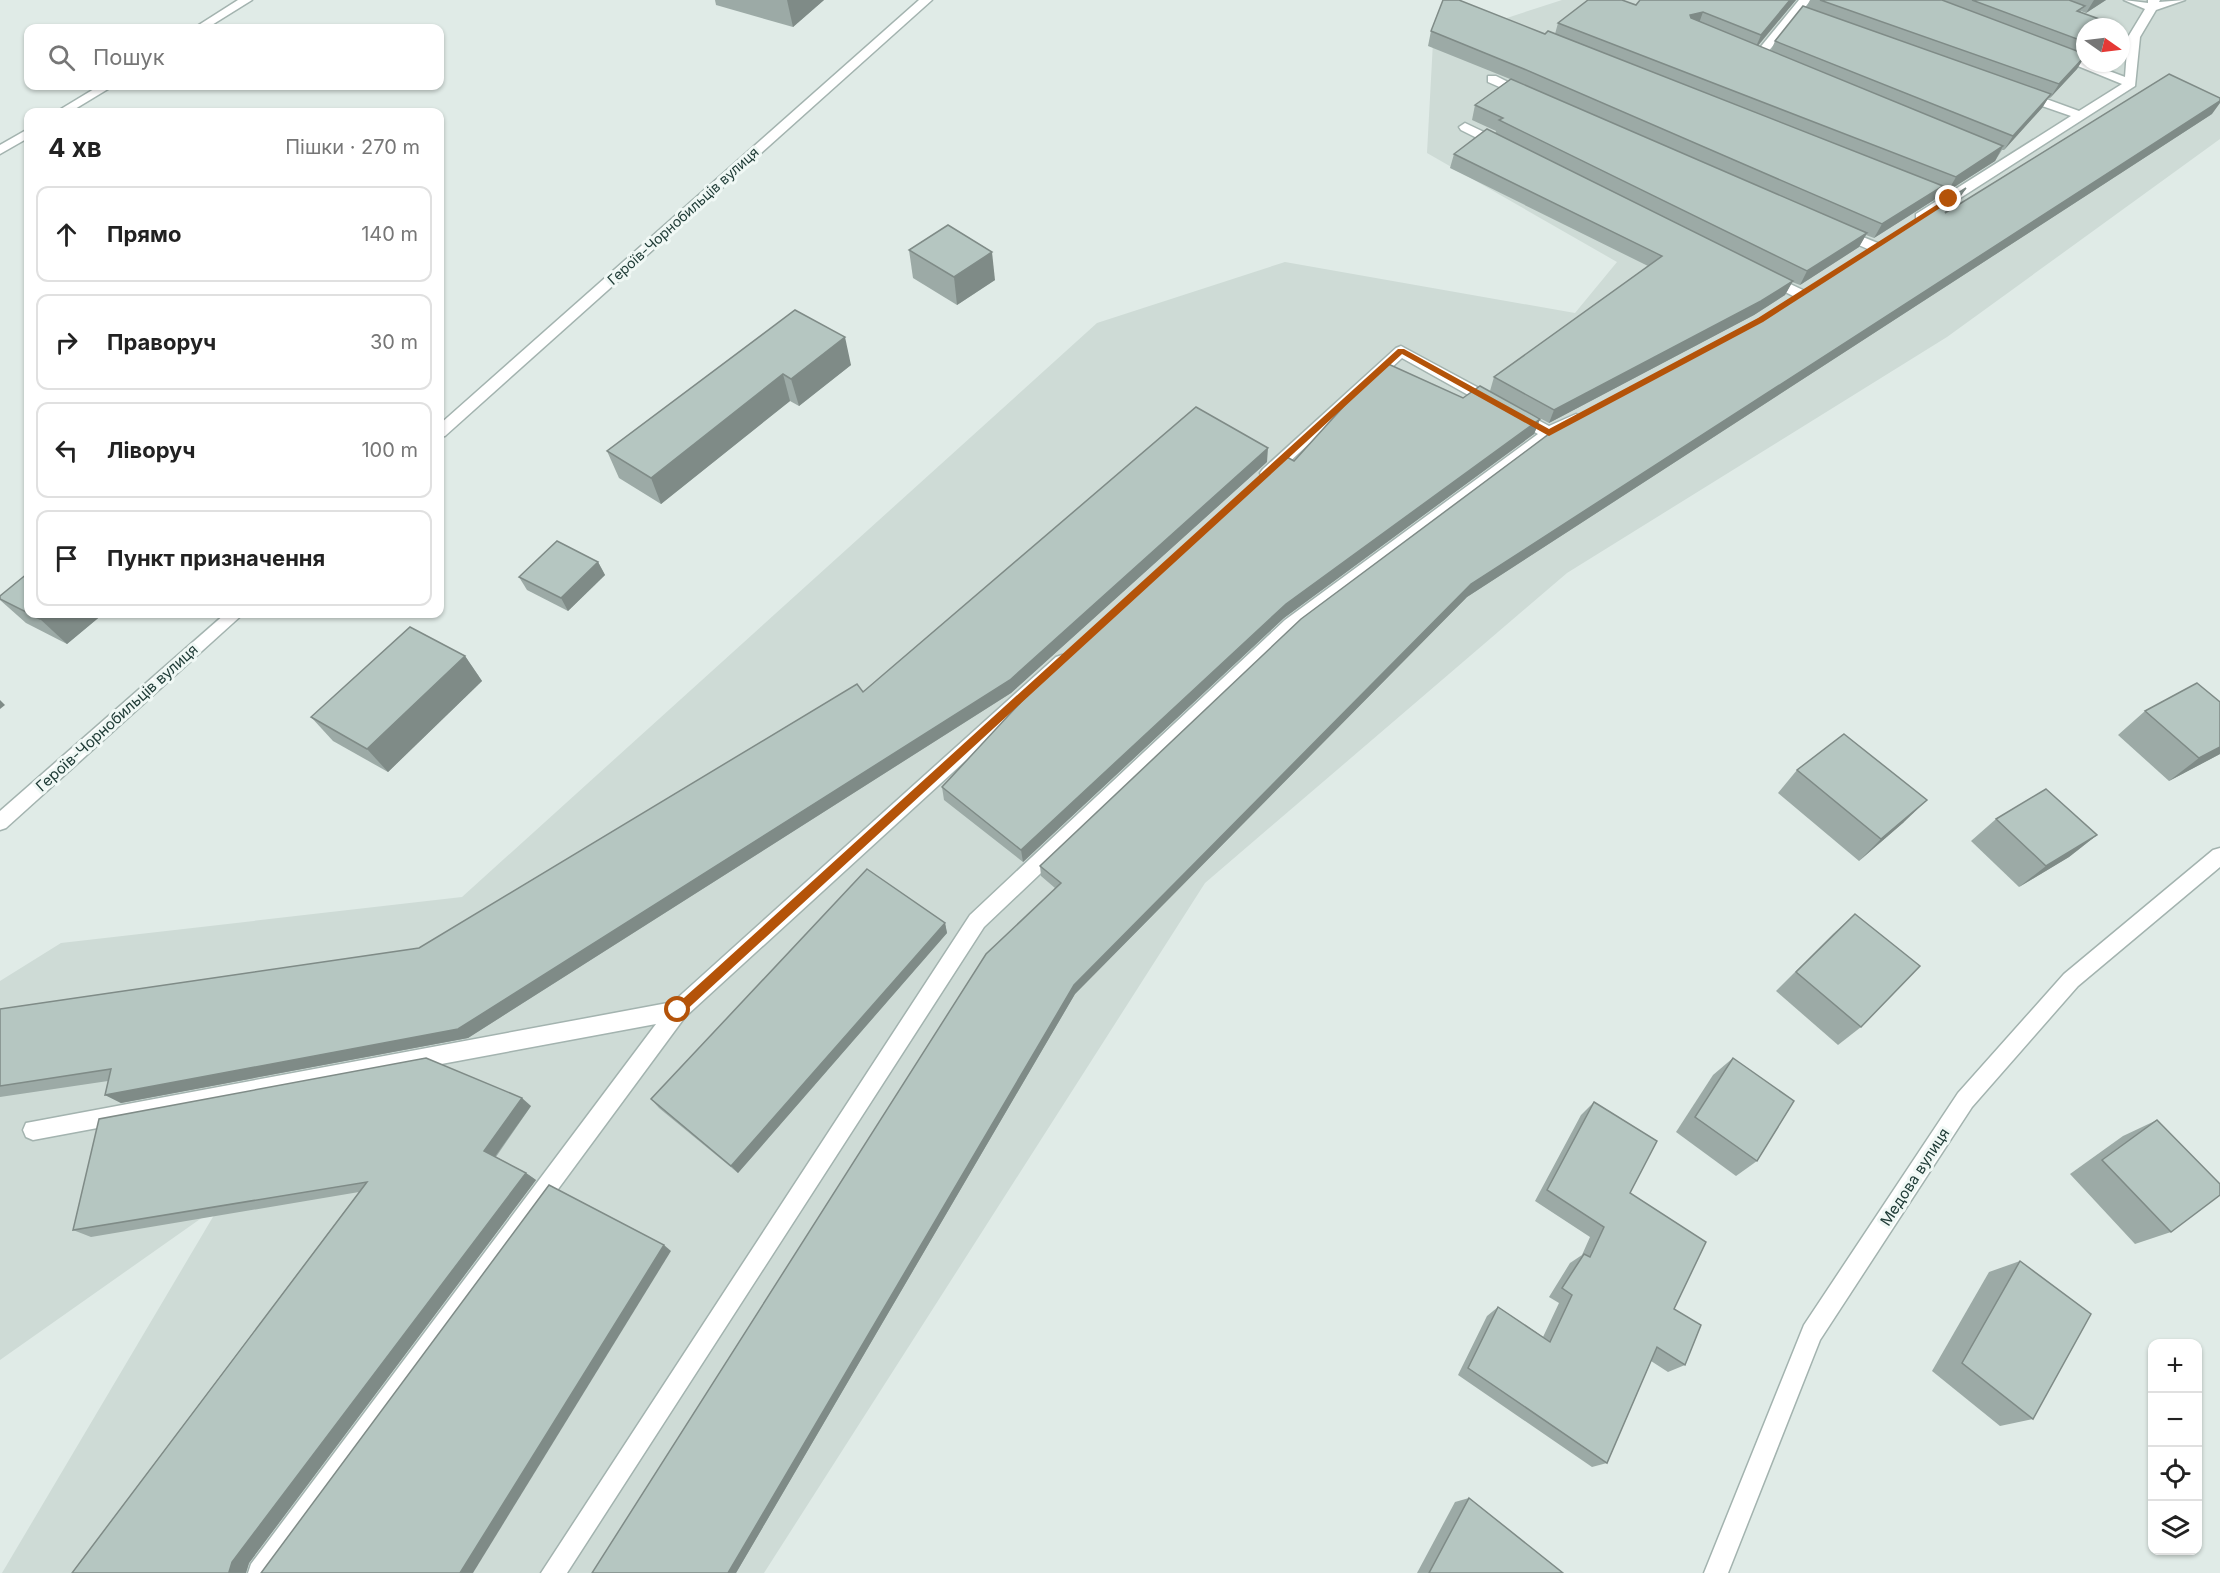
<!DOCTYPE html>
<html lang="uk">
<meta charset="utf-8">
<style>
:root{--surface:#fff;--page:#f2f2f2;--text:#222;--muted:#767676;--line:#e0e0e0}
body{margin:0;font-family:Inter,sans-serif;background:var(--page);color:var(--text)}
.controls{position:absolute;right:18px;bottom:18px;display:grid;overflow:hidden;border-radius:12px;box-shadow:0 2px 4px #0004}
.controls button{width:54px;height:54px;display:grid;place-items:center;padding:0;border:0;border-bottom:2px solid var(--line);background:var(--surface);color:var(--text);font:30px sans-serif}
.compass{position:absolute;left:2076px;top:18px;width:54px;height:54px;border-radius:50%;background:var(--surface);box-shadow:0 2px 4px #0004;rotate:104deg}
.stop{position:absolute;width:18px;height:18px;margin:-14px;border:4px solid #b45309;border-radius:50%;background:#fff}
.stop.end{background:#b45309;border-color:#fff;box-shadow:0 2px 6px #0008}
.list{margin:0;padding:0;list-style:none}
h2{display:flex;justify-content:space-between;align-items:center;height:78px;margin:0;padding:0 24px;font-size:26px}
h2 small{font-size:20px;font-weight:400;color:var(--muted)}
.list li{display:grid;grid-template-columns:39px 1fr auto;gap:18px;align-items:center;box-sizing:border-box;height:96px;margin:0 12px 12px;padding:0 12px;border:2px solid var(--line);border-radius:12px}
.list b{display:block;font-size:22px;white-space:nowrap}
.list em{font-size:20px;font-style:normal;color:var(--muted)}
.icon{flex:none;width:33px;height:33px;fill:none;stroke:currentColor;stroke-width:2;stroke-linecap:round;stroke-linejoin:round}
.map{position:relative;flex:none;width:2220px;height:1573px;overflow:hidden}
.search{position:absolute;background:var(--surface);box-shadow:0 2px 4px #0004;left:24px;top:24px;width:420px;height:66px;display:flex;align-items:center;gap:15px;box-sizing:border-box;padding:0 21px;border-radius:12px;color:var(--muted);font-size:22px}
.panel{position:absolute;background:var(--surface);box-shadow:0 2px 4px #0004;left:24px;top:108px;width:420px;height:510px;border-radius:12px}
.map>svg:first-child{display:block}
.built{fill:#cedbd6;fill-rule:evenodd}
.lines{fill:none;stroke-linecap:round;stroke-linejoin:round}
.service-casing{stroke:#a3b3af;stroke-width:3}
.minor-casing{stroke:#a3b3af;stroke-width:3}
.service{fill:#fff;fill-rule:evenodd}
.minor{fill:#fff;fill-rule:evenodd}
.wall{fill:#9caaa6}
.shaded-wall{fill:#7f8b87}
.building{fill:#b5c6c1;stroke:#7f8b87;stroke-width:1.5}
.route{fill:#b45309}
.labels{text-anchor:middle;stroke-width:6;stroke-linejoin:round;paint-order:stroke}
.far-street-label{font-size:14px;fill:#203c37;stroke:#f0f8f5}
.street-label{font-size:15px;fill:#203c37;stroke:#f0f8f5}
</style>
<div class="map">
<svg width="2220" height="1573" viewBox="0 0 2220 1573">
<rect width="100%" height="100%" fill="#e0ebe7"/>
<path class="built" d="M1562,0H2220V139L1947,337L1567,573L1205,883L764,1573H2L220,1205L0,1360V981L61,943L462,897L1097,323L1285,262L1575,313L1617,262L1427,153L1433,42ZM2085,27H2121V63H2085Z"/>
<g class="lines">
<g class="service-casing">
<g id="service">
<polygon points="1799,0 1811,0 1762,59 1754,59 1754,55"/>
<polygon points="2124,0 2148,3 2148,0 2160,0 2159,2 2185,0 2156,10 2140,37 2135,86 1926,220 1916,220 1916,214 2071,116 2019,98 2019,92 2027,92 2079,111 2122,84 2051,55 2061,53 2125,77 2128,37 2145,9"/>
<polygon points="1488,76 1496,76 1530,93 1520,96 1488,82"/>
<polygon points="1465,123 1505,142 1507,145 1501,149 1497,148 1461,130 1459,127"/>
<polygon points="1841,228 1880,244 1882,247 1875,251 1870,250 1836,235 1834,232"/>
<polygon points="1767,273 1805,291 1807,294 1800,298 1795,297 1762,280 1760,277"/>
<polygon points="1401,346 1549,426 1576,414 1583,419 1554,437 1297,630 984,927 567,1573 541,1573 970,915 1285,620 1538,434 1402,358 1273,477 1263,477 1260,473 1263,469 1396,348"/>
<polygon points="1062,655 1068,657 1070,662 1068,667 685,1017 275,1573 248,1573 251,1564 656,1024 33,1140 26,1137 23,1130 26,1123 673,1002 1056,657"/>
</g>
</g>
<g class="minor-casing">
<g id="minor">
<polygon points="238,0 252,0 207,28 194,28"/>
<polygon points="919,0 932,0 445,436 440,437 440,424"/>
<polygon points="99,86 113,86 70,112 56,112"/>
<polygon points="28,129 28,138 0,154 0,145"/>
<polygon points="225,614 243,614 6,828 0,830 0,811"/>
<polygon points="2220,848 2220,867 2078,986 1972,1107 1820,1340 1728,1573 1704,1573 1804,1325 1958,1093 2064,974 2213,850"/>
</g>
</g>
<use href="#service" class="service"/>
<use href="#minor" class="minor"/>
</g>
<g class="wall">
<polygon points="715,0 824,0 793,27 716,5"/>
<polygon points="1640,0 1796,0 1758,46 1771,51 1775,41 1806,8 1810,0 2106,0 2086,13 2081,11 2081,12 2085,27 2085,60 2083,59 2077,69 2050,98 2048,98 2042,108 2004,150 2002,150 1995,161 1948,191 1941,189 1934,200 1874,238 1866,235 1859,247 1800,285 1792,282 1785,295 1754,315 1549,423 1504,399 1540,419 1534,434 1284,618 1023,862 944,800 942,787 1294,461 1463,398 1490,391 1494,377 1648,266 1450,168 1454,154 1495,134 1496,131 1472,120 1475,105 1510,79 1428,46 1431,31 1555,34 1558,23 1636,5"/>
<polygon points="2212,114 1467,597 1075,994 736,1573 592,1573 1055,888 1041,876 1040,866 1774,311 1957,202 1952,208"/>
<polygon points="909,250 995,280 957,305 913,278"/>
<polygon points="795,310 851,365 799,406 790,401 661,504 619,478 607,451"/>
<polygon points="1267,462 1011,693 468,1038 121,1103 105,1095 108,1081 0,1097 0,1009 419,948"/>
<polygon points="598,562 605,575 568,611 527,590 519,577"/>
<polygon points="0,596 28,614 103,614 67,644 26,623 0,600"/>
<polygon points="465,656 482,681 388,772 333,741 311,717"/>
<polygon points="2220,702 2220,754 2169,781 2118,735 2145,711"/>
<polygon points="1797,770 1904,822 1859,861 1778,793"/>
<polygon points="1996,819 2097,835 2069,857 2019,887 1971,841"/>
<polygon points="1855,914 1861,1027 1838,1045 1776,991 1833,934"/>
<polygon points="945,923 947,933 738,1173 659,1108 651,1099"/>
<polygon points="1733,1058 1757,1161 1736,1176 1676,1132 1713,1075"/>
<polygon points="1594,1102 1674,1309 1685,1365 1668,1372 1651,1361 1607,1463 1592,1467 1458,1375 1487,1316 1498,1307 1543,1337 1559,1303 1549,1297 1570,1263 1582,1255 1590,1237 1535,1201 1581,1115"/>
<polygon points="531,1106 496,1157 526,1173 536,1180 249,1563 246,1572 72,1573 359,1192 91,1237 73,1230"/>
<polygon points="2157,1120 2171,1232 2135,1244 2070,1174 2123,1136"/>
<polygon points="2020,1261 2033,1419 2000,1426 1932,1371 1989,1272"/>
<polygon points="1469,1498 1563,1573 1417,1573 1455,1502"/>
</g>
<g class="shaded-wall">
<polygon points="787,0 824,0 793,27"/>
<polygon points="1790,0 1796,0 1755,49 1761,35"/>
<polygon points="2094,0 2106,0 2086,13"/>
<polygon points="1703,12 1698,26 1685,29 1690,15"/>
<polygon points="2085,56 2077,69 2050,98 2059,84"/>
<polygon points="2051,94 2042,108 2004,150 2013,136"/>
<polygon points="2220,101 2220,103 2212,114 1467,597 1075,994 736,1573 728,1573 1074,985 1471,584"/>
<polygon points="2003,146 1995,161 1948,191 1956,177"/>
<polygon points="1943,186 1934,200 1874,238 1882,224"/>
<polygon points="1966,188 1957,202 1936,227 1945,213"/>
<polygon points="1867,233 1859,247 1800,285 1807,271"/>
<polygon points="992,252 995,280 957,305 954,277"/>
<polygon points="1793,281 1785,295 1754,315 1549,423 1554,410"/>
<polygon points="845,337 851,365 799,406 791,379"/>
<polygon points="783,374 790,401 661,504 651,478"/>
<polygon points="1540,419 1534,434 1284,618 1023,862 1021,850 1286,604"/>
<polygon points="1268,448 1267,462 1011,693 468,1038 121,1103 105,1095 458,1029"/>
<polygon points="598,562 605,575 568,611 561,598"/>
<polygon points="46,614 103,614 67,644 40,619"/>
<polygon points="465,656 482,681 388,772 367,749"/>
<polygon points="0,700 5,705 0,709"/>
<polygon points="2220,747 2220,754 2169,781 2199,758"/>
<polygon points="1927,800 1904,822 1859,861 1881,839"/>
<polygon points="2097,835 2069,857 2019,887 2046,866"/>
<polygon points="945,923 947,933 738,1173 731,1166"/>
<polygon points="522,1098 531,1106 494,1158 484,1151"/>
<polygon points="526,1173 536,1180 249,1563 246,1573 230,1573 229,1572 232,1562"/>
<polygon points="664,1245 671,1251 473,1573 460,1573"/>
</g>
<g class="building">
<polygon points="1443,0 1459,0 1545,34 1548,31 1943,186 1882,224 1524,69 1431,31"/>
<polygon points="1588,0 1622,0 1636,5 1640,0 1790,0 1761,35 1703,12 1690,15 1691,18 2003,146 1956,177 1558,23"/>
<polygon points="1820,0 1942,0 2085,54 2085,56 2059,84"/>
<polygon points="1972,0 2069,0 2085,6 2077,11 2113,24 2111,27 2085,27 2085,42"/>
<polygon points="1803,6 2051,94 2013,136 1775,41"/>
<polygon points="2169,74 2220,98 2220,101 1471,584 1074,985 728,1573 592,1573 986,954 1061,883 1040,866 1301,619 1561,425 1774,311 1966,188 1945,213"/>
<polygon points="1511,79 1867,233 1807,271 1499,120 1503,118 1475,105"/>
<polygon points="1487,129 1793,281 1761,301 1554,410 1494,377 1662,256 1454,154"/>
<polygon points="948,225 992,252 954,277 909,250"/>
<polygon points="795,310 845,337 791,379 783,374 651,478 607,451"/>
<polygon points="1386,363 1463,398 1480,386 1540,419 1286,604 1021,850 942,787 1061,659 1285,456 1294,461 1364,384"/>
<polygon points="1196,407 1268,448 1010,680 458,1029 105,1095 111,1069 0,1086 0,1009 419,948 857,684 863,692"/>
<polygon points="557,541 598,562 561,598 519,577"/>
<polygon points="28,573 28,613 0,599 0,596"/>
<polygon points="29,614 46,614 40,619"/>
<polygon points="410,627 465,656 367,749 311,717"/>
<polygon points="2197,683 2220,702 2220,747 2199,758 2145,711"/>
<polygon points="1844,734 1927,800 1881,839 1797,770"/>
<polygon points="2046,789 2097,835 2046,866 1996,819"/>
<polygon points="867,869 945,923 731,1166 651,1099"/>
<polygon points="1855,914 1920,966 1861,1027 1796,972"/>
<polygon points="426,1058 522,1098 484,1151 526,1173 232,1562 229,1572 230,1573 72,1573 367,1182 73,1230 99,1119"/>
<polygon points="1733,1058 1794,1101 1757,1161 1695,1117"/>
<polygon points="1594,1102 1657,1141 1630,1193 1706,1242 1674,1309 1701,1325 1685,1365 1657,1347 1607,1463 1468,1368 1498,1307 1550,1342 1572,1295 1562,1288 1584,1254 1590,1257 1604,1227 1547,1190"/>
<polygon points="2157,1120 2220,1184 2220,1195 2171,1232 2102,1160"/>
<polygon points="549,1185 664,1245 460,1573 261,1573"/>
<polygon points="2020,1261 2091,1314 2033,1419 1962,1363"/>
<polygon points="1469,1498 1563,1573 1429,1573"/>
</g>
<polygon class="route" points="1949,197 1951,201 1763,322 1549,436 1402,354 682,1014 674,1014 674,1007 1398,349 1404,349 1549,429 1758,318"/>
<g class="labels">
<g class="far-street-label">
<text transform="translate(683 216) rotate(-42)" y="5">Героїв-Чорнобильців вулиця</text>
</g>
<g class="street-label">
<text transform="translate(117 718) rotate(-42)" y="5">Героїв-Чорнобильців вулиця</text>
<text transform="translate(1915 1177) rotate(-57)" y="5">Медова вулиця</text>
</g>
</g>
</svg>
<div class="controls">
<button>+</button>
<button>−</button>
<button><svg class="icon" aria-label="locate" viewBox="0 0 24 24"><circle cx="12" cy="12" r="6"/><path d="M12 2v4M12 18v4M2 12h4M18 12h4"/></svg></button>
<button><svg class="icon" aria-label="layers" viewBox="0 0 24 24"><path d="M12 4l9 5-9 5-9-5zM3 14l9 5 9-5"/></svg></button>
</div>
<svg class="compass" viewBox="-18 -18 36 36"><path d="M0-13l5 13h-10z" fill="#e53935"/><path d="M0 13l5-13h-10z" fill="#767676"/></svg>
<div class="stop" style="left:678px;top:1010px"></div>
<div class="stop end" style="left:1949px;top:199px"></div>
<div class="search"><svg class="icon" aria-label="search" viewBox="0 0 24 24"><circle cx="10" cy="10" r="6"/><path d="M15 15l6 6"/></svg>Пошук</div>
<section class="panel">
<h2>4 хв<small>Пішки · 270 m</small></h2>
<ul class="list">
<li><svg class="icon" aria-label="ahead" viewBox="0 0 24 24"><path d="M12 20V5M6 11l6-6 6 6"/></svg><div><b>Прямо</b></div><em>140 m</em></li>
<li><svg class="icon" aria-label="right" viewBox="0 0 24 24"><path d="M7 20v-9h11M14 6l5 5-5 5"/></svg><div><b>Праворуч</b></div><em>30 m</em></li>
<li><svg class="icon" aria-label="left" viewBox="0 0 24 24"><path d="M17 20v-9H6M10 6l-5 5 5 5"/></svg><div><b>Ліворуч</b></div><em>100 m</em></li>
<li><svg class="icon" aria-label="arrive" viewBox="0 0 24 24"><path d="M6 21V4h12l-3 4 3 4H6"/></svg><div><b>Пункт призначення</b></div></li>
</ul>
</section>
</div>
